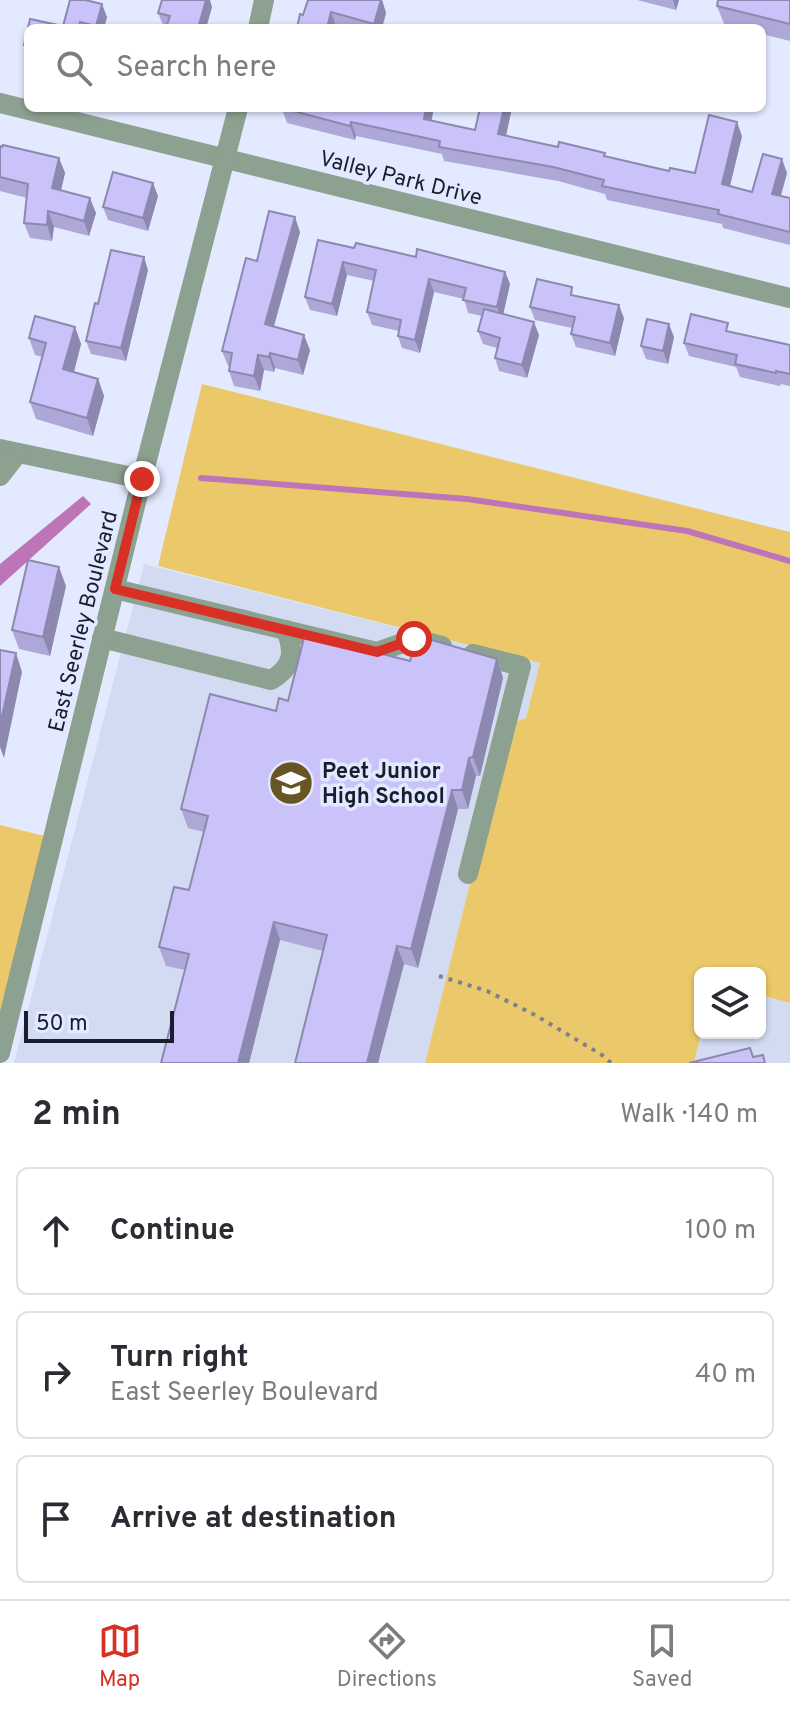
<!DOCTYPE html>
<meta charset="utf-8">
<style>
:root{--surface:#fff;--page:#f2f2f3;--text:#2b2b33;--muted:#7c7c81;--line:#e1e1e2;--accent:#d93025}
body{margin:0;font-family:Overpass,sans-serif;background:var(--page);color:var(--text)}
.controls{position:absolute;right:24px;bottom:24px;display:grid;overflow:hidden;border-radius:12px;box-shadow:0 2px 6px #0004}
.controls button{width:72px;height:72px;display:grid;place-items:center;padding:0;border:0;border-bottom:2px solid var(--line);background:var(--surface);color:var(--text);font:40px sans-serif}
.scale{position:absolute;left:24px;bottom:20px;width:150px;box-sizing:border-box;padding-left:8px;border:4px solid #181e30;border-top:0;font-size:22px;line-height:28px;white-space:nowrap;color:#181e30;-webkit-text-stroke:6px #e3eaff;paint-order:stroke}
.stop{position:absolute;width:24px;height:24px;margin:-18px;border:6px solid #d93025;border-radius:50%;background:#fff}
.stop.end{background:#d93025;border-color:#fff;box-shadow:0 2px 8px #0008}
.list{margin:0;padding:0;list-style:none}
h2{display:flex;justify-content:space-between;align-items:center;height:104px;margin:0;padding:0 32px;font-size:34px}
h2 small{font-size:26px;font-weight:400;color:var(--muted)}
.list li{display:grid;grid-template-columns:52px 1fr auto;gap:24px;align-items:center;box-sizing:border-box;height:128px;margin:0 16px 16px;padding:0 16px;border:2px solid var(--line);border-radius:12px}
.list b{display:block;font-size:30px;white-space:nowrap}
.list p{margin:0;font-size:26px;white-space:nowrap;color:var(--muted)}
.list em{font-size:26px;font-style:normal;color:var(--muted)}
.icon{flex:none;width:44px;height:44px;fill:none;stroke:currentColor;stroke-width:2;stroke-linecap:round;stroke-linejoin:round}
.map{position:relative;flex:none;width:790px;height:1063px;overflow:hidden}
.search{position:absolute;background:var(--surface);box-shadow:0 2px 6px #0004;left:24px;right:24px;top:24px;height:88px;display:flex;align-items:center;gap:20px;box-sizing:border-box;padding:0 28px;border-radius:12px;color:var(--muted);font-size:30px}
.sheet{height:536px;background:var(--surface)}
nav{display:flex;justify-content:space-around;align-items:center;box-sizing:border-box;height:112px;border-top:2px solid var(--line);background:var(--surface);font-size:22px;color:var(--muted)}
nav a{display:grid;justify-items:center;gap:4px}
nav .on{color:var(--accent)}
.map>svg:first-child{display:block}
.built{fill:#d3dbf3}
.green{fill:#ebc96a}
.water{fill:#be75b8}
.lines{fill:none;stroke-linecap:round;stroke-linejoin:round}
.stream{stroke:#be75b8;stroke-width:6}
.path{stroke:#7a8194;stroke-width:4;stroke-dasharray:4 6;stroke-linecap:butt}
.minor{stroke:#8da190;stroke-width:20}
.wall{fill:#ada8d7}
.shaded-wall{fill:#8d88af}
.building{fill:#c9c3fa;stroke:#8d88af;stroke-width:2}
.route{stroke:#d93025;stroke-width:10}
.labels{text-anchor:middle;stroke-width:7;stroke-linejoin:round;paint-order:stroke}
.street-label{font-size:22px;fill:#181e30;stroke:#e3eaff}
.poi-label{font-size:22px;font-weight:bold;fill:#181e30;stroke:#e3eaff;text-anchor:start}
</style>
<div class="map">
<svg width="790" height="1063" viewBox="0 0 790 1063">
<rect width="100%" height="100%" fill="#e3eaff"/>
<g class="built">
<polygon points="144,564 540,663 526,718 510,724 425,1063 14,1063"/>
<polygon points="760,995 790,1003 790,1063 694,1063 701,1033 760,1033"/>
</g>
<g class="green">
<polygon points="202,384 790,532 790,1003 760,995 760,973 700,973 701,1033 694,1063 425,1063 510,724 526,718 540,663 158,566"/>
<polygon points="0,825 53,838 0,1053"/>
</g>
<polygon class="water" points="83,496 91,504 0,586 0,564"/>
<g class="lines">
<polyline class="stream" points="201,478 467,499 687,531 790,561"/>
<polyline class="path" points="439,976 487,991 535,1015 602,1055 611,1063"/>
<g class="minor">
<polyline points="258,28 264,0"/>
<polyline points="0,103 790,298"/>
<polyline points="0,449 142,479"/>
<polyline points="0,476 18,453"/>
<polyline points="115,589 377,652 414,639 442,646"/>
<path d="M102,638L271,680C293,667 295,653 286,630"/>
<polyline points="468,874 521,666 473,654"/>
<polyline points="0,1053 136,502 238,108"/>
</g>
</g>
<g class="wall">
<polygon points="93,0 92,2 107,17 104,28 28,28 63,26"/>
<polygon points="308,0 382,0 386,13 382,28 344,28 336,26 335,28 297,28 303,15"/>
<polygon points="637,0 679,0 676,10"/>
<polygon points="790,0 790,41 762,34 762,28 738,28 724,24 717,6"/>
<polygon points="212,7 206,28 166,28 167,26 163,25 158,13"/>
<polygon points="480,108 512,108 506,136 669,171 695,173 742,136 730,186 752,192 787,173 781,196 790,198 790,245 723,228 722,224 607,200 605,194 558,181 444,161 442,154 356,136 355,140 287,123 282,109 432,121 475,130"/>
<polygon points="0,146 59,158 65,173 61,190 96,213 89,236 54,227 52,241 30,238 24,223 27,198 0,191"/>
<polygon points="158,196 148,231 108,220 103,207"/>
<polygon points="300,232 274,327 310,350 303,375 275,368 274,372 264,370 260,391 234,386 229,371 230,366 228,366 222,351 257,261"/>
<polygon points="354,248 505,272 510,284 503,314 539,335 527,378 499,371 495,358 497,348 483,344 478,331 482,316 468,313 464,299 434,292 420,353 402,348 398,336 399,331 372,325 367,312 374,281 347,275 337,316 310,310 305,297"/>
<polygon points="148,270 126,361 91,354 86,341 98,304"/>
<polygon points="575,296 624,318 615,356 576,347 571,334 572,328 535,320 530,307"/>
<polygon points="75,327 81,344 74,372 98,379 104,396 93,436 36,419 30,402 42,357 35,355 29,338"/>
<polygon points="731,332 790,345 790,386 781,384 780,386 740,377 736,367 689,356 684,343"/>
<polygon points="674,337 668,364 646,359 641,346"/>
<polygon points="66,586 50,656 19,649 12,630"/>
<polygon points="497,659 503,678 480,776 476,776 468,809 458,809 418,968 404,964 378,1063 295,1063 323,951 280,940 249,1063 161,1063 185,970 166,966 159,947 189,890 204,832 188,828 181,809 276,711 288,701 410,661"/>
</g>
<g class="shaded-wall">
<polygon points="206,0 210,0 212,7 206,28 198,28"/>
<polygon points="381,0 382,0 386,13 382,28 376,28 374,24"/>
<polygon points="673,0 679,0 676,10"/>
<polygon points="102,4 107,17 104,28 97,28 96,26"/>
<polygon points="331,12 336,26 335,28 327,28"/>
<polygon points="426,108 434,108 429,133 424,119"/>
<polygon points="504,108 512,108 503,148 498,134"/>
<polygon points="351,122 356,136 355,140 350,126"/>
<polygon points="737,122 742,136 727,198 722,184"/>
<polygon points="59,158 65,173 58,203 52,188"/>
<polygon points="782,159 787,173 777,208 772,194"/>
<polygon points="153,183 158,196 148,231 143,218"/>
<polygon points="90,198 96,213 89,236 84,221"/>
<polygon points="48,211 54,227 52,241 47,225"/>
<polygon points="295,217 300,232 270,339 265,324"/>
<polygon points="144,257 148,270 126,361 121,348"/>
<polygon points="343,262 347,275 337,316 332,304"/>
<polygon points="505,272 510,284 502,320 497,307"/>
<polygon points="429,279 434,292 420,353 415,340"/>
<polygon points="619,305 624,318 615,356 610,343"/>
<polygon points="534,322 539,335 527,378 522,365"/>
<polygon points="669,324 674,337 668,364 663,351"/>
<polygon points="75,327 81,344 70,387 63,369"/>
<polygon points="304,335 310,350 303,375 298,360"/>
<polygon points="270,353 275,368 274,372 269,357"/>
<polygon points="258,355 264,370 260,391 254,376"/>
<polygon points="98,379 104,396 93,436 87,418"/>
<polygon points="59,567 66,586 50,656 43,637"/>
<polygon points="16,653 22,672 4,758 0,747 0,725"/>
<polygon points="497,659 503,678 480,776 473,757"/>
<polygon points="469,758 476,776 468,809 462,790"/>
<polygon points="452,790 458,809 418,968 411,949"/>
<polygon points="274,922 280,940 249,1063 238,1063"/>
<polygon points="397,946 404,964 378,1063 367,1063"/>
</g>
<g class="building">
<polygon points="70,0 85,0 102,4 96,26 80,22 79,28 28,28 30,19 63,26"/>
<polygon points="162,0 206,0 198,28 166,28 170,16 158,13"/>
<polygon points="308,0 381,0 374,24 331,12 327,28 297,28 300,14 303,15"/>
<polygon points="718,0 790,0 790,24 717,6"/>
<polygon points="28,29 28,46 24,45"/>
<polygon points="282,108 426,108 424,119 475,130 480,108 504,108 498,134 558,147 559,142 605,153 604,156 669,171 670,168 695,173 709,115 737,122 722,184 752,192 763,154 782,159 772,194 790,198 790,232 718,214 719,210 602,186 604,180 553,167 439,147 440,141 351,122 350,126"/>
<polygon points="3,145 59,158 52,188 90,198 84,221 48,211 47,225 24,223 28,184 0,177 0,146 2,147"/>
<polygon points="113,172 153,183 143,218 103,207"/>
<polygon points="269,211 295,217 265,324 304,335 298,360 270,353 269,357 258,355 254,376 229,371 232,353 222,351 246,258 257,261"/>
<polygon points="318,240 354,248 356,243 416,257 417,249 505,272 497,307 463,300 466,288 429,279 415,340 398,336 401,320 367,312 376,270 343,262 332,304 305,297"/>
<polygon points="111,250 144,257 121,348 86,341 95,303 98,304"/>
<polygon points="537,279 572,287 571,295 619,305 610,343 571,334 575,317 530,307"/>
<polygon points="484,309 534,322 522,365 495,358 500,338 478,331"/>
<polygon points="691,314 728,323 726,331 790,345 790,374 776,371 776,373 735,364 737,355 684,343"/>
<polygon points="35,316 75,327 63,369 98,379 87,418 30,402 46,343 29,338"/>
<polygon points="647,319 669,324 663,351 641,346"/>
<polygon points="28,560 59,567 43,637 12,630"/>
<polygon points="305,634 410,661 418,636 497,659 473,757 469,758 462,790 452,790 411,949 397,946 367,1063 295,1063 327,935 274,922 238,1063 161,1063 189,954 159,947 174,887 189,890 208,816 181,809 210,694 276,711 279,698 288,701"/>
<polygon points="0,650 16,653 0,725"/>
<polygon points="750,1048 753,1057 763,1055 765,1063 689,1063"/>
</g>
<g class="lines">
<polyline class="route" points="142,479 115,589 377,652 414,639"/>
</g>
<defs>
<g id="school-disc" transform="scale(2.3)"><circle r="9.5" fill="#675523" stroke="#e3eaff"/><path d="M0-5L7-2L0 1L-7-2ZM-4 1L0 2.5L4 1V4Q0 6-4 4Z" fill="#fff"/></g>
</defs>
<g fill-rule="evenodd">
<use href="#school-disc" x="291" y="783"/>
</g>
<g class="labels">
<g class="street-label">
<text transform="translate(401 177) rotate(14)" y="8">Valley Park Drive</text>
<text transform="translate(82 621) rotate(-76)" y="8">East Seerley Boulevard</text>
</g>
<g class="poi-label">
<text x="322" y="778">Peet Junior<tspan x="322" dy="25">High School</tspan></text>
</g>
</g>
</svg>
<div class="controls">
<button><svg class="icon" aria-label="layers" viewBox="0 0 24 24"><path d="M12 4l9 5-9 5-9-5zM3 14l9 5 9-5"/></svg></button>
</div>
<div class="scale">50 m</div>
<div class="stop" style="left:414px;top:639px"></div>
<div class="stop end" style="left:142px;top:479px"></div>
<div class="search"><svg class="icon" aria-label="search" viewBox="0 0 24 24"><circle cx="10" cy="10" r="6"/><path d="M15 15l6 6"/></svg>Search here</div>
</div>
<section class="sheet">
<h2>2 min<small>Walk · 140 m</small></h2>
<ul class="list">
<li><svg class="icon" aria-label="ahead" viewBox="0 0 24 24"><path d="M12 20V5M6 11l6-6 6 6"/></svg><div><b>Continue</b></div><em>100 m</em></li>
<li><svg class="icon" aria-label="right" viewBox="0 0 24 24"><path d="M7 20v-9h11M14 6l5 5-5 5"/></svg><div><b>Turn right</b><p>East Seerley Boulevard</p></div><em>40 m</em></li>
<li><svg class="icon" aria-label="arrive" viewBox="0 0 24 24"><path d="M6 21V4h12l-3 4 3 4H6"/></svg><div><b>Arrive at destination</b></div></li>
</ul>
</section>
<nav>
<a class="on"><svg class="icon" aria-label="map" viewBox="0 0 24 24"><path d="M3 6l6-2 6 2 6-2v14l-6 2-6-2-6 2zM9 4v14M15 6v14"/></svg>Map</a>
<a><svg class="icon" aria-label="directions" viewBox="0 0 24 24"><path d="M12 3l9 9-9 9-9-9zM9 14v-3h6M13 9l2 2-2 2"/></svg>Directions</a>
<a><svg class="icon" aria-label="saved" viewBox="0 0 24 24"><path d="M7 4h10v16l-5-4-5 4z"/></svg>Saved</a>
</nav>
